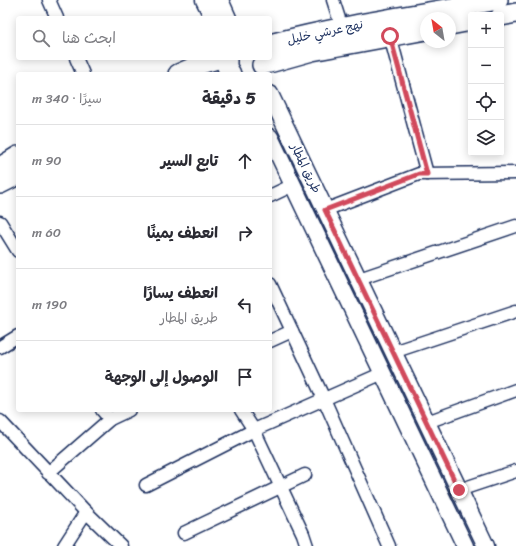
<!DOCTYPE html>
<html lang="ar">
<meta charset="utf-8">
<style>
:root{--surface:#fff;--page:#f2f2f3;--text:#2b2b33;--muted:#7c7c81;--line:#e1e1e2}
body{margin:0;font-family:Sriracha,"Playpen Sans Arabic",sans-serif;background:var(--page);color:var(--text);direction:rtl}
.controls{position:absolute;right:12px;top:12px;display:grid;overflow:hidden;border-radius:4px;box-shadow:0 2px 10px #0003}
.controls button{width:36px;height:36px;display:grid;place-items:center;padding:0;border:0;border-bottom:1px solid var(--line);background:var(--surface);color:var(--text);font:20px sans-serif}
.compass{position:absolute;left:420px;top:12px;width:36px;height:36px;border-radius:50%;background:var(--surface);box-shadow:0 2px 10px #0003;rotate:329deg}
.stop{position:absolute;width:12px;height:12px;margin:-9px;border:3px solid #d1495b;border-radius:50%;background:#fff}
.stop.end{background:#d1495b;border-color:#fff;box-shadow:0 1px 4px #0008}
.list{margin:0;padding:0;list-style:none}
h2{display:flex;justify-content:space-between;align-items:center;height:52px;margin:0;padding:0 16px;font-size:17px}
h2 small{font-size:13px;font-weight:400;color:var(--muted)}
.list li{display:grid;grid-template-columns:26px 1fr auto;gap:12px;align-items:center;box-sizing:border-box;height:72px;padding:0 16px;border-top:1px solid var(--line)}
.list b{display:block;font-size:15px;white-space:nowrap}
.list p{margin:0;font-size:13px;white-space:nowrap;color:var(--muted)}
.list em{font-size:13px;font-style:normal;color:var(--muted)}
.icon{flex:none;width:22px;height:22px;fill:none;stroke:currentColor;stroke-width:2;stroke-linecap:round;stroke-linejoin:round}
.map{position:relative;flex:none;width:516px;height:546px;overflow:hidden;direction:ltr}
.search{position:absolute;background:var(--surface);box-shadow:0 2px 10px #0003;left:16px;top:16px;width:256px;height:44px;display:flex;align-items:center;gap:10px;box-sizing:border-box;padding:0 14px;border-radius:4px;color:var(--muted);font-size:15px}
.panel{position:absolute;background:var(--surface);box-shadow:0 2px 10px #0003;left:16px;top:72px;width:256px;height:340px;border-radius:4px;direction:rtl}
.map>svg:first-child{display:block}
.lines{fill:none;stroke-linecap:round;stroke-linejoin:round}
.minor-casing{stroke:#1b2f5e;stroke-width:15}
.secondary-casing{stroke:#1b2f5e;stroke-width:19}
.trunk-casing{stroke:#1b2f5e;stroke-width:22}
.minor{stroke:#fff;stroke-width:12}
.secondary{stroke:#fff;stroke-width:16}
.trunk{stroke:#fff;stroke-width:19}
.route{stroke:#d1495b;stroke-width:5}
.labels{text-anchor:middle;stroke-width:4;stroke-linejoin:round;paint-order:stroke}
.street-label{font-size:12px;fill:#1b2f5e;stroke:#fff}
</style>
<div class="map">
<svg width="516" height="546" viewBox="0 0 516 546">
<rect width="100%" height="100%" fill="#fff"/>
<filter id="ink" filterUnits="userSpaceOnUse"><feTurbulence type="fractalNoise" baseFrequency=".025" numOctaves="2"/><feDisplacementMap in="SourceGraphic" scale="8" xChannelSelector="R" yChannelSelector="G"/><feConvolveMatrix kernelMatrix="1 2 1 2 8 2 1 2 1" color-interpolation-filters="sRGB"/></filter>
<g filter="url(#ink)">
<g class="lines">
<g class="minor-casing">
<g id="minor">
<polyline points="49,0 57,18"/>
<polyline points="333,0 342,28"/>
<polyline points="390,36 427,174"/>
<polyline points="76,58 83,74"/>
<polyline points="270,196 293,185"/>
<polyline points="325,210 419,174 516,173"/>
<polyline points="0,222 18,251"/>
<polyline points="359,279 516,226"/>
<polyline points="270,284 324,399 389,546"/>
<polyline points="270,341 292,331"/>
<polyline points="0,347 18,336"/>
<polyline points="393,352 516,311"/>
<polyline points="102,410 110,419"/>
<polyline points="241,410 254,430 303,534 307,546"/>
<polyline points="0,421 86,512 121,546"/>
<polyline points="427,422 516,390"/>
<polyline points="48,473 110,419 129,410"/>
<polyline points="146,485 254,430 383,373"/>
<polyline points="459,490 516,471"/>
<polyline points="184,533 305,475"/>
<polyline points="64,546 86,512"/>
</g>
</g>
<g class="secondary-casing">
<g id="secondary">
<polyline points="204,0 213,18"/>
<polyline points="220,0 228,18"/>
<polyline points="270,94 486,546"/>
<polyline points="270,137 465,546"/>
</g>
</g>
<g class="trunk-casing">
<g id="trunk">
<polyline points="501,16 516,13"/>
<polyline points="450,25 471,21"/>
<path d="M270,44C345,24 422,14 498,0"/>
<polyline points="227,58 227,67 231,74"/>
<polyline points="262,65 312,51 426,30"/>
<polyline points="178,74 201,64 221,58"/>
<polyline points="0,167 18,156"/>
<polyline points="0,184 18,175"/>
</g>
</g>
<use href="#minor" class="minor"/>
<use href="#secondary" class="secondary"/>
<use href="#trunk" class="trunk"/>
</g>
</g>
<g class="lines" filter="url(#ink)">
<polyline class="route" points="390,36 427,174 419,174 325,210 459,490"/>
</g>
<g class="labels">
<g class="street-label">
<text transform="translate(325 32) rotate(-12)" y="4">نهج عرشي خليل</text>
<text transform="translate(306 168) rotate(64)" y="4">طريق المطار</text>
</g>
</g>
</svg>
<div class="controls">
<button>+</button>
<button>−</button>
<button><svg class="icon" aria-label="locate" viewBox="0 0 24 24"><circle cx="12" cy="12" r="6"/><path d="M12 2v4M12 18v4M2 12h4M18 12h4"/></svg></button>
<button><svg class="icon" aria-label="layers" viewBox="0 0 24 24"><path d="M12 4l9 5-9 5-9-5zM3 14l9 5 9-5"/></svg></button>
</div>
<svg class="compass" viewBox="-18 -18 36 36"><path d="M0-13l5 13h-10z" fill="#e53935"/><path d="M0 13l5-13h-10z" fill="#7c7c81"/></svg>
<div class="stop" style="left:390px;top:36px"></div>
<div class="stop end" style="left:459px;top:490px"></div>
<div class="search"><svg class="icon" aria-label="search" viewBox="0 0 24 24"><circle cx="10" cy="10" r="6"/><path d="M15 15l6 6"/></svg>ابحث هنا</div>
<section class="panel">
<h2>5 دقيقة<small>سيرًا · 340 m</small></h2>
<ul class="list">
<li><svg class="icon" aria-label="ahead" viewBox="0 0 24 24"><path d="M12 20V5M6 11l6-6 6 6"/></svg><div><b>تابع السير</b></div><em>90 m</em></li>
<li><svg class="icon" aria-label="right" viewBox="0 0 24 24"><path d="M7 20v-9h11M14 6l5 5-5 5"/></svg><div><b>انعطف يمينًا</b></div><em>60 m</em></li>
<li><svg class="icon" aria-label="left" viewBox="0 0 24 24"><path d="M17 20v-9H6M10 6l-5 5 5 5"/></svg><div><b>انعطف يسارًا</b><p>طريق المطار</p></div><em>190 m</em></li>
<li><svg class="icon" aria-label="arrive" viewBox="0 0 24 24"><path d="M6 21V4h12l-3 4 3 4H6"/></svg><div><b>الوصول إلى الوجهة</b></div></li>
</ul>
</section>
</div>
